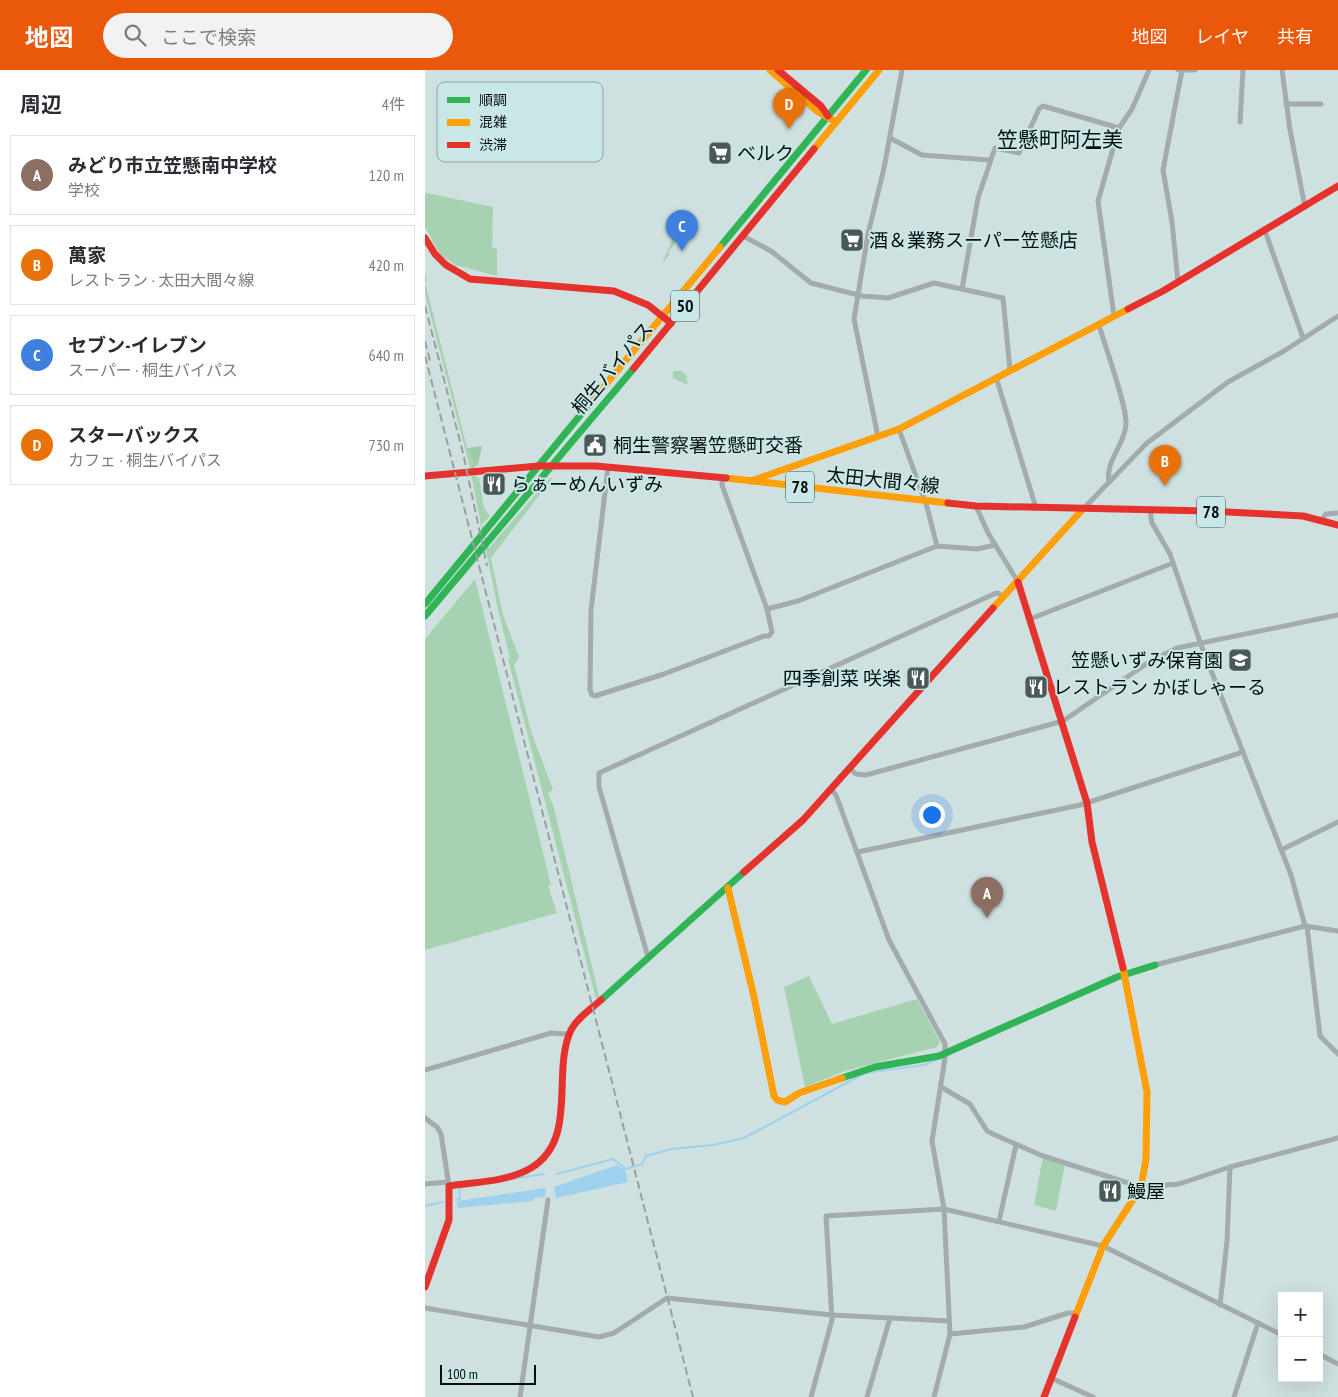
<!DOCTYPE html>
<html lang="ja">
<meta charset="utf-8">
<style>
:root{--surface:#fff;--page:#f2f2f3;--text:#2b2b33;--muted:#7c7c81;--line:#e1e1e2;--accent:#ea580c}
body{margin:0;font-family:"PT Sans Narrow","Noto Sans JP",sans-serif;background:var(--page);color:var(--text)}
.controls{position:absolute;right:15px;bottom:15px;display:grid;overflow:hidden;border-radius:0px;box-shadow:0 5px 20px #0002}
.controls button{width:45px;height:45px;display:grid;place-items:center;padding:0;border:0;border-bottom:1px solid var(--line);background:var(--surface);color:var(--text);font:25px sans-serif}
.scale{position:absolute;left:15px;bottom:12px;width:96px;box-sizing:border-box;padding-left:5px;border:2px solid #040e0e;border-top:0;font-size:14px;line-height:18px;white-space:nowrap;color:#040e0e;-webkit-text-stroke:4px #c8e7e6;paint-order:stroke}
.you{position:absolute;left:506px;top:744px;width:18px;height:18px;margin:-12px;border:4px solid #fff;border-radius:50%;background:#1a73e8;box-shadow:0 0 0 8px #1a73e833}
.badge{display:grid;place-items:center;width:32px;height:32px;border-radius:50%;background:var(--accent);color:#fff;font-size:16px;font-weight:700}
.pin{position:absolute;translate:-50% -41px;filter:drop-shadow(0 1px 2px #0008)}
.pin::after{content:'';position:absolute;top:26px;width:18px;height:15px;background:inherit;clip-path:polygon(0 0,100% 0,50% 100%)}
.list{margin:0;padding:0;list-style:none}
h2{display:flex;justify-content:space-between;align-items:center;height:65px;margin:0;padding:0 20px;font-size:21px}
h2 small{font-size:16px;font-weight:400;color:var(--muted)}
.list li{display:grid;grid-template-columns:32px 1fr auto;gap:15px;align-items:center;box-sizing:border-box;height:80px;margin:0 10px 10px;padding:0 10px;border:1px solid var(--line);border-radius:0px}
.list b{display:block;font-size:19px;white-space:nowrap}
.list p{margin:0;font-size:16px;white-space:nowrap;color:var(--muted)}
.list em{font-size:16px;font-style:normal;color:var(--muted)}
.icon{flex:none;width:28px;height:28px;fill:none;stroke:currentColor;stroke-width:2;stroke-linecap:round;stroke-linejoin:round}
.map{position:relative;flex:none;width:913px;height:1327px;overflow:hidden}
header{display:flex;align-items:center;gap:30px;box-sizing:border-box;height:70px;padding:0 25px;background:var(--accent);color:#fff}
header strong{font-size:24px}
nav{display:flex;gap:28px;margin-inline-start:auto;font-size:18px}
.search{width:350px;height:45px;background:var(--page);display:flex;align-items:center;gap:12px;box-sizing:border-box;padding:0 18px;border-radius:28px;color:var(--muted);font-size:19px}
main{display:flex}
aside{flex:1;background:var(--surface)}
.map>svg:first-child{display:block}
.green{fill:#a7d2b2}
.forest{fill:#9dcaa8}
.water{fill:#9ed1ee}
.lines{fill:none;stroke-linecap:round;stroke-linejoin:round}
.stream{stroke:#9ed1ee;stroke-width:2}
.street{stroke:#a4abac;stroke-width:5}
.fast{stroke:#30b455;stroke-width:7}
.slow{stroke:#ff9f0a;stroke-width:7}
.jam{stroke:#e5322d;stroke-width:7}
.rail{stroke:#98a0a0;stroke-width:2;stroke-dasharray:8 4;stroke-linecap:butt}
.labels{text-anchor:middle;stroke-width:4;stroke-linejoin:round;paint-order:stroke}
.shield{fill:#c8e7e6;stroke:#3f4f4f;stroke-width:1}
.shield-label{font-size:18px;font-weight:bold;fill:#040e0e}
.poi-label{font-size:19px;fill:#040e0e;stroke:#c8e7e6;text-anchor:start}
.street-label{font-size:19px;fill:#040e0e;stroke:#c8e7e6}
.quarter-label{font-size:21px;fill:#040e0e;stroke:#c8e7e6}
.key{fill:#c8e7e6;stroke:#8da6a5;stroke-width:1}
.key-label{font-size:14px;fill:#040e0e}
</style>
<header>
<strong>地図</strong>
<div class="search"><svg class="icon" aria-label="search" viewBox="0 0 24 24"><circle cx="10" cy="10" r="6"/><path d="M15 15l6 6"/></svg>ここで検索</div>
<nav><a>地図</a><a>レイヤ</a><a>共有</a></nav>
</header>
<main>
<aside>
<h2>周辺<small>4件</small></h2>
<ul class="list">
<li><span class="badge" style="background:#8d6e63">A</span><div><b>みどり市立笠懸南中学校</b><p>学校</p></div><em>120 m</em></li>
<li><span class="badge" style="background:#e8710a">B</span><div><b>萬家</b><p>レストラン · 太田大間々線</p></div><em>420 m</em></li>
<li><span class="badge" style="background:#3f7fe0">C</span><div><b>セブン-イレブン</b><p>スーパー · 桐生バイパス</p></div><em>640 m</em></li>
<li><span class="badge" style="background:#e8710a">D</span><div><b>スターバックス</b><p>カフェ · 桐生バイパス</p></div><em>730 m</em></li>
</ul>
</aside>
<div class="map">
<svg width="913" height="1327" viewBox="0 0 913 1327">
<rect width="100%" height="100%" fill="#cfe0e0"/>
<g class="green">
<polygon points="2,123 68,137 67,177 72,179 72,206 30,195 15,184 0,157 0,124"/>
<polygon points="254,154 267,158 261,166 258,164 243,182 245,184 237,194"/>
<polygon points="0,202 2,211 0,212 42,378 50,396 51,407 54,408 59,438 65,446 57,454 64,478 122,411 129,406 66,488 78,545 94,587 89,595 106,661 128,720 123,723 129,738 174,926 171,929 83,589 85,588 72,535 44,394 0,224"/>
<polygon points="248,301 256,301 261,305 263,315 248,308"/>
<polygon points="50,509 126,815 123,816 132,843 0,880 0,569"/>
<polygon points="384,906 407,954 492,929 515,972 512,977 420,1001 380,1017 359,917"/>
<polygon points="618,1086 640,1095 631,1141 609,1135"/>
</g>
<polygon class="forest" points="57,376 53,395 50,396 42,378"/>
<g class="water">
<polygon points="192,1095 200,1100 203,1112 131,1128 129,1117"/>
<polygon points="121,1118 120,1127 109,1128 108,1131 33,1138 32,1131"/>
</g>
<g class="lines">
<g class="stream">
<polyline points="132,1104 188,1089 201,1099 217,1094 221,1086 246,1079 288,1075 319,1068 440,1003 499,995 513,989"/>
<polyline points="87,1109 119,1104"/>
<polyline points="31,1130 35,1129 34,1120 36,1118"/>
<polyline points="0,1136 18,1132"/>
</g>
<g class="street">
<polyline points="753,0 770,0"/>
<polyline points="857,0 865,60 880,137"/>
<polyline points="861,34 896,34"/>
<polyline points="815,52 818,0"/>
<polyline points="465,68 497,85 564,90"/>
<polyline points="840,161 878,268"/>
<polyline points="318,166 346,181 386,213 437,226 463,228 509,213 578,228 585,300"/>
<polyline points="753,212 747,152 738,100 757,0"/>
<polyline points="537,219 553,128 570,78 594,83 614,39 618,36 694,58"/>
<polyline points="689,246 673,131 694,58 707,39 724,0"/>
<path d="M674,255C680,276 702,336 701,354C700,375 680,391 684,412"/>
<polyline points="571,307 611,438"/>
<polyline points="453,367 429,249 443,164 459,98 477,0"/>
<polyline points="183,397 166,540 165,620 167,625 170,626 239,604 339,566 344,566 347,562 342,539 297,415 297,408"/>
<polyline points="551,436 563,463 593,512"/>
<polyline points="658,439 722,373 803,312 859,281 913,246"/>
<polyline points="725,440 727,453 745,484 775,572 866,805 880,856"/>
<polyline points="897,449 901,444 913,443"/>
<polyline points="512,476 552,479 570,475"/>
<polyline points="342,539 373,531 512,476 502,437 474,359"/>
<polyline points="605,549 748,493"/>
<polyline points="425,699 431,704 441,705 638,651 724,592 752,578 913,545"/>
<polyline points="406,720 411,725 464,870 520,974 520,988 507,1071 519,1139 525,1264 509,1327"/>
<polyline points="856,780 913,752"/>
<polyline points="433,782 655,735 818,682"/>
<polyline points="882,856 895,966 913,984"/>
<polyline points="223,887 174,717 174,703 569,524 573,523 579,527"/>
<polyline points="730,895 880,856 913,861"/>
<polyline points="0,1000 126,963 143,964"/>
<polyline points="516,1017 545,1034 562,1061 570,1065 618,1086 716,1117 754,1114 805,1097 913,1068"/>
<polyline points="0,1048 12,1057 16,1064 24,1116"/>
<polyline points="0,1114 23,1112"/>
<polyline points="574,1151 591,1075"/>
<polyline points="795,1235 802,1171 805,1097"/>
<polyline points="0,1238 174,1267 189,1263 242,1228 407,1245 524,1251"/>
<polyline points="525,1264 599,1257 643,1243 651,1243"/>
<polyline points="894,1284 913,1294"/>
<polyline points="626,1308 668,1327"/>
<polyline points="95,1327 123,1130"/>
<polyline points="386,1327 407,1250 401,1146 519,1139 678,1176 857,1265"/>
<polyline points="442,1327 465,1248"/>
<polyline points="809,1327 833,1253"/>
</g>
<g class="fast">
<polyline points="295,177 441,0"/>
<polyline points="0,534 166,332"/>
<polyline points="0,546 209,298"/>
<polyline points="176,930 319,802"/>
<polyline points="417,1008 450,997 514,986 692,907 730,895"/>
</g>
<g class="slow">
<polyline points="345,0 392,41 411,52"/>
<polyline points="389,79 454,0"/>
<polyline points="166,332 295,177"/>
<polyline points="301,408 523,433"/>
<polyline points="326,411 474,359 703,239"/>
<polyline points="568,538 658,439"/>
<polyline points="303,818 329,927 349,1026 352,1030 360,1032 374,1023 417,1008"/>
<polyline points="650,1247 678,1176 716,1117 721,1089 722,1022 698,898"/>
</g>
<g class="jam">
<polyline points="353,0 396,36 403,46"/>
<polyline points="0,168 10,184 21,195 45,209 189,221 223,235 246,253"/>
<polyline points="703,239 738,221 913,116"/>
<polyline points="209,298 389,79"/>
<polyline points="0,406 113,396 171,396 301,408"/>
<polyline points="523,433 551,436 783,441 878,446 913,455"/>
<polyline points="593,512 662,733 667,772 698,898"/>
<polyline points="319,802 378,750 568,538"/>
<path d="M0,1217L24,1150V1116C50,1112 82,1112 106,1098C154,1069 126,1002 146,960C152,948 166,939 176,930"/>
<polyline points="619,1327 650,1247"/>
</g>
<g class="rail">
<polyline points="0,236 38,383 62,496"/>
<polyline points="0,271 5,291"/>
<polyline points="0,286 268,1327"/>
</g>
</g>
<defs>
<g id="supermarket-square" transform="scale(1.25)"><rect x="-9" y="-9" width="18" height="18" rx="4" fill="#4b5858" stroke="#c8e7e6"/><path d="M-6-5.5h2.5l.6 2H6L4.5 2H-2.5L-4.4-4H-6ZM-1.5 3.2a1.3 1.3 0 1 0 .1 0ZM3 3.2a1.3 1.3 0 1 0 .1 0Z" fill="#fff"/></g>
<g id="civic-square" transform="scale(1.25)"><rect x="-9" y="-9" width="18" height="18" rx="4" fill="#4b5858" stroke="#c8e7e6"/><path d="M-.6-6.5H3V-4.5H.6V-3L4-1V1h2V6H-6V1h2V-1L-.6-3ZM-1.2 2.5V6h2.4V2.5Z" fill="#fff"/></g>
<g id="restaurant-square" transform="scale(1.25)"><rect x="-9" y="-9" width="18" height="18" rx="4" fill="#4b5858" stroke="#c8e7e6"/><path d="M-5-6h1v4h1v-4h1v4h1v-4h1v5L-1.5 .5V6h-2V.5L-5-1ZM5-6V6H3V1.5H1.5Q1.5-4 5-6Z" fill="#fff"/></g>
<g id="school-square" transform="scale(1.25)"><rect x="-9" y="-9" width="18" height="18" rx="4" fill="#4b5858" stroke="#c8e7e6"/><path d="M0-5L7-2L0 1L-7-2ZM-4 1L0 2.5L4 1V4Q0 6-4 4Z" fill="#fff"/></g>
</defs>
<g fill-rule="evenodd">
<use href="#supermarket-square" x="295" y="83"/>
<use href="#supermarket-square" x="427" y="170"/>
<use href="#civic-square" x="170" y="375"/>
<use href="#restaurant-square" x="69" y="414"/>
<use href="#school-square" x="815" y="590"/>
<use href="#restaurant-square" x="493" y="608"/>
<use href="#restaurant-square" x="611" y="617"/>
<use href="#restaurant-square" x="685" y="1121"/>
</g>
<g class="labels">
<g class="shield">
<rect x="246" y="220.5" width="28" height="31" rx="4"/>
<rect x="361" y="401.5" width="28" height="31" rx="4"/>
<rect x="772" y="426.5" width="28" height="31" rx="4"/>
</g>
<g class="shield-label">
<text x="260" y="242">50</text>
<text x="375" y="423">78</text>
<text x="786" y="448">78</text>
</g>
<g class="poi-label">
<text x="312" y="90">ベルク</text>
<text x="444" y="177">酒＆業務スーパー笠懸店</text>
<text x="188" y="382">桐生警察署笠懸町交番</text>
<text x="86" y="421">らぁーめんいずみ</text>
<text x="798" y="597" text-anchor="end">笠懸いずみ保育園</text>
<text x="476" y="615" text-anchor="end">四季創菜 咲楽</text>
<text x="628" y="624">レストラン かぼしゃーる</text>
<text x="702" y="1128">鰻屋</text>
</g>
<g class="street-label">
<text transform="translate(187 298) rotate(-50)" y="7">桐生バイパス</text>
<text transform="translate(458 410) rotate(6)" y="7">太田大間々線</text>
</g>
<g class="quarter-label">
<text x="635" y="77">笠懸町阿左美</text>
</g>
</g>
<rect x="12" y="12" width="166" height="80" rx="8" class="key"/>
<rect x="22" y="27" width="23" height="6" fill="#30b455"/>
<rect x="22" y="49" width="23" height="7" fill="#ff9f0a"/>
<rect x="22" y="72" width="23" height="6" fill="#e5322d"/>
<g class="key-label">
<text x="54" y="35">順調</text>
<text x="54" y="57">混雑</text>
<text x="54" y="80">渋滞</text>
</g>
</svg>
<div class="controls">
<button>+</button>
<button>−</button>
</div>
<div class="scale">100 m</div>
<div class="you"></div>
<div class="pin badge" style="left:562px;top:848px;background:#8d6e63">A</div>
<div class="pin badge" style="left:740px;top:416px;background:#e8710a">B</div>
<div class="pin badge" style="left:257px;top:181px;background:#3f7fe0">C</div>
<div class="pin badge" style="left:364px;top:59px;background:#e8710a">D</div>
</div>
</main>
